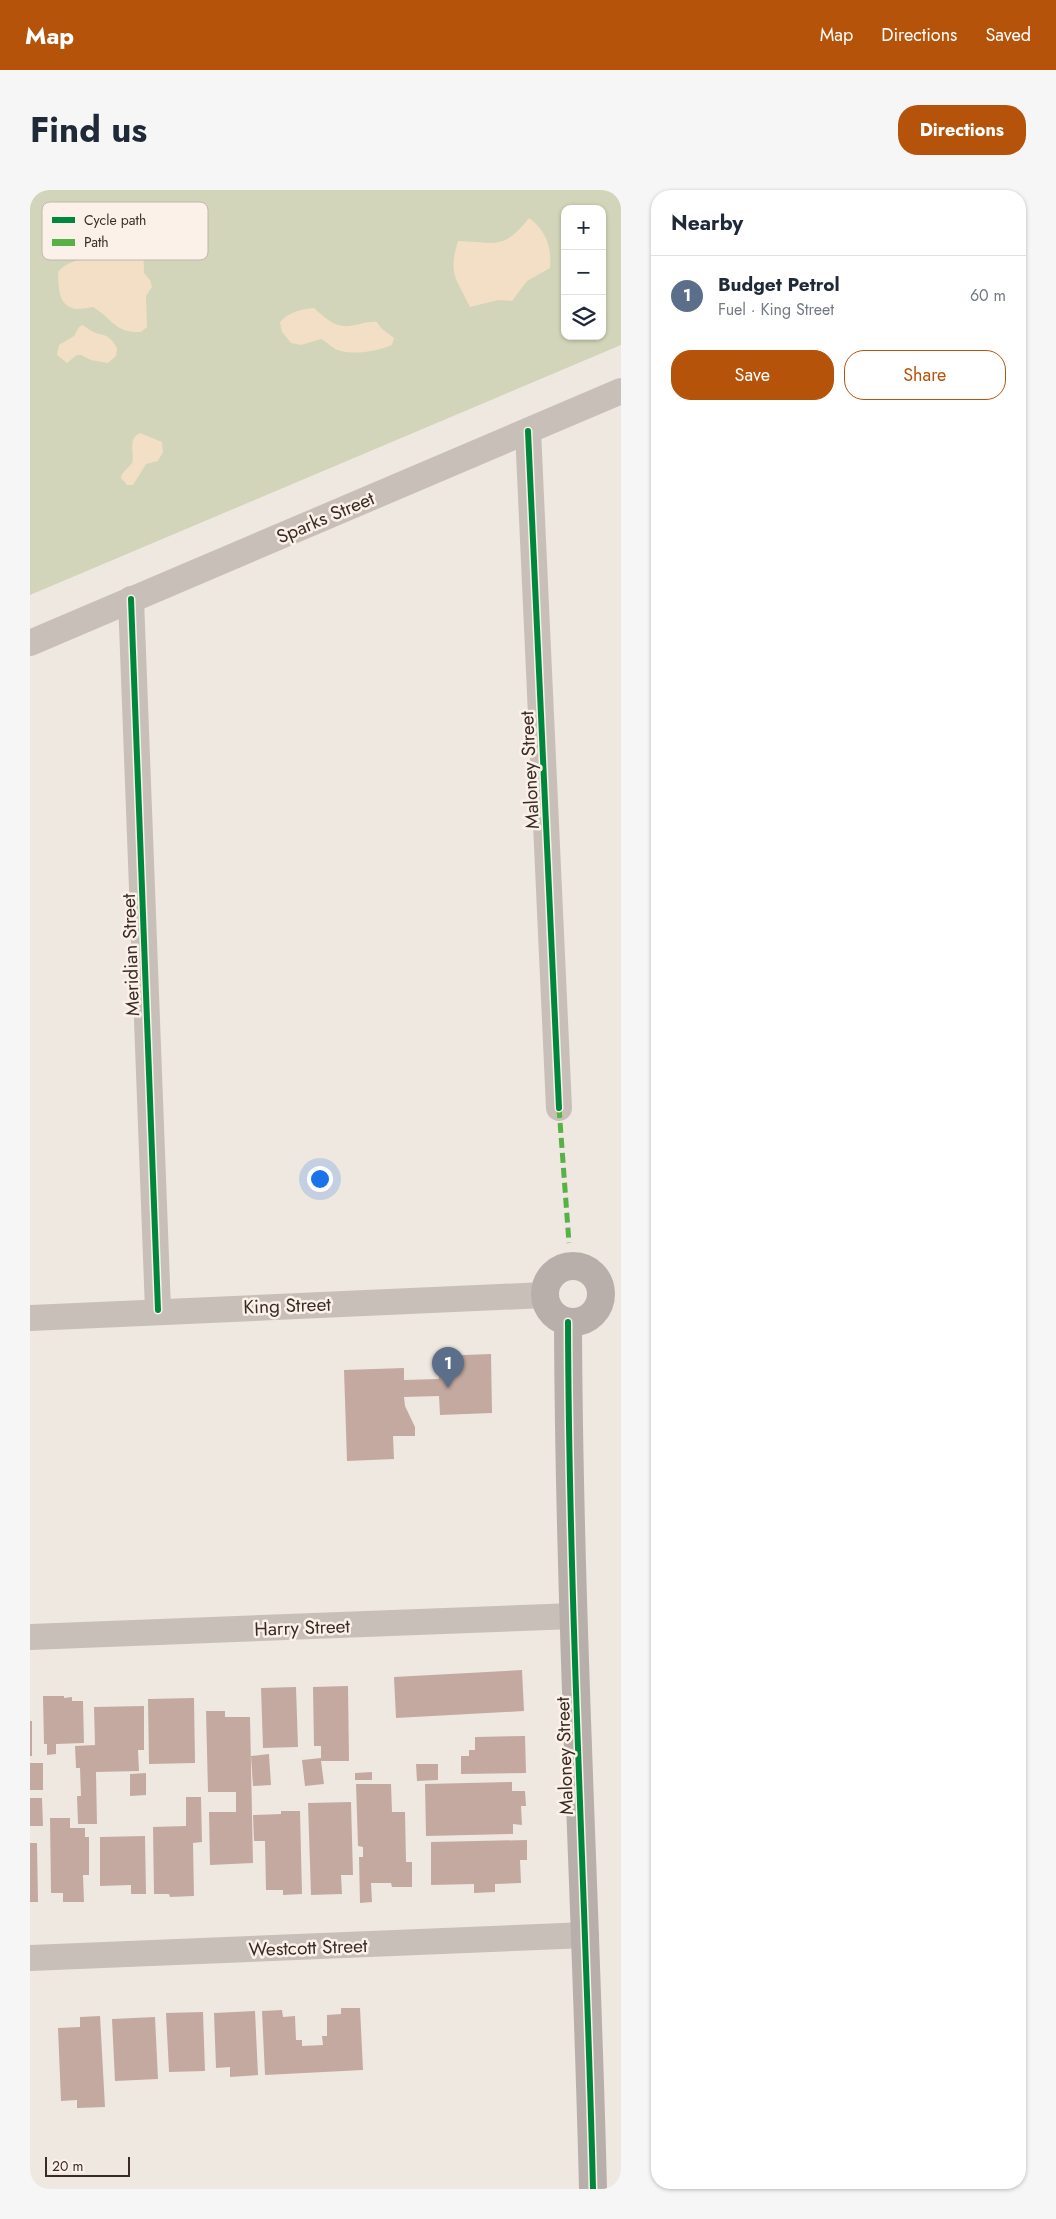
<!DOCTYPE html>
<meta charset="utf-8">
<style>
:root{--surface:#fff;--page:#f6f6f7;--text:#1f2937;--muted:#747a83;--line:#e0e1e3;--accent:#b45309}
body{margin:0;font-family:Jost,sans-serif;background:var(--page);color:var(--text)}
.controls{position:absolute;right:15px;top:15px;display:grid;overflow:hidden;border-radius:10px;box-shadow:0 1px 4px #0004}
.controls button{width:45px;height:45px;display:grid;place-items:center;padding:0;border:0;border-bottom:1px solid var(--line);background:var(--surface);color:var(--text);font:25px sans-serif}
.scale{position:absolute;left:15px;bottom:12px;width:85px;box-sizing:border-box;padding-left:5px;border:2px solid #392c27;border-top:0;font-size:14px;line-height:18px;white-space:nowrap;color:#392c27;-webkit-text-stroke:4px #fcf1e8;paint-order:stroke}
.you{position:absolute;left:289px;top:988px;width:18px;height:18px;margin:-12px;border:4px solid #fff;border-radius:50%;background:#1a73e8;box-shadow:0 0 0 8px #1a73e833}
.badge{display:grid;place-items:center;width:32px;height:32px;border-radius:50%;background:var(--accent);color:#fff;font-size:16px;font-weight:700}
.pin{position:absolute;translate:-50% -41px;filter:drop-shadow(0 1px 2px #0008)}
.pin::after{content:'';position:absolute;top:26px;width:18px;height:15px;background:inherit;clip-path:polygon(0 0,100% 0,50% 100%)}
.list{margin:0;padding:0;list-style:none}
h2{display:flex;justify-content:space-between;align-items:center;height:65px;margin:0;padding:0 20px;font-size:21px}
h2 small{font-size:16px;font-weight:400;color:var(--muted)}
.list li{display:grid;grid-template-columns:32px 1fr auto;gap:15px;align-items:center;box-sizing:border-box;height:80px;padding:0 20px;border-top:1px solid var(--line)}
.list b{display:block;font-size:19px;white-space:nowrap}
.list p{margin:0;font-size:16px;white-space:nowrap;color:var(--muted)}
.list em{font-size:16px;font-style:normal;color:var(--muted)}
.actions{display:flex;gap:10px;padding:15px 20px}
.actions a{flex:1;padding:11px 0;border:1px solid var(--accent);border-radius:20px;text-align:center;font-size:18px;color:var(--accent)}
.actions .main{background:var(--accent);color:#fff}
.icon{flex:none;width:28px;height:28px;fill:none;stroke:currentColor;stroke-width:2;stroke-linecap:round;stroke-linejoin:round}
.map{position:relative;flex:none;width:591px;height:1999px;overflow:hidden;border-radius:20px}
header{display:flex;align-items:center;gap:30px;box-sizing:border-box;height:70px;padding:0 25px;background:var(--accent);color:#fff}
header strong{font-size:24px}
nav{display:flex;gap:28px;margin-inline-start:auto;font-size:18px}
.intro{display:flex;align-items:center;justify-content:space-between;box-sizing:border-box;height:120px;padding:0 30px}
h1{margin:0;font-size:35px}
.button{padding:12px 22px;border-radius:20px;background:var(--accent);color:#fff;font-size:18px;font-weight:700}
main{display:flex;gap:30px;padding:0 30px}
aside{flex:1;background:var(--surface);border-radius:20px;box-shadow:0 1px 4px #0004}
.map>svg:first-child{display:block}
.green{fill:#d2d5b9;fill-rule:evenodd}
.sand{fill:#f2dfc5}
.building{fill:#c4a9a1}
.lines{fill:none;stroke-linecap:round;stroke-linejoin:round}
.minor{stroke:#c8bfb9;stroke-width:26}
.secondary{stroke:#b8afaa;stroke-width:28}
.quiet{stroke:#56b245;stroke-width:5;stroke-dasharray:10 5;stroke-linecap:butt}
.cycleway-casing{stroke:#fcf1e8;stroke-width:9}
.cycleway{stroke:#00873e;stroke-width:6}
.labels{text-anchor:middle;stroke-width:5;stroke-linejoin:round;paint-order:stroke}
.street-label{font-size:19px;fill:#392c27;stroke:#fcf1e8}
.key{fill:#fcf1e8;stroke:#c2b6ae;stroke-width:1}
.key-label{font-size:14px;fill:#392c27}
</style>
<header>
<strong>Map</strong>
<nav><a>Map</a><a>Directions</a><a>Saved</a></nav>
</header>
<div class="intro"><h1>Find us</h1><a class="button">Directions</a></div>
<main>
<div class="map">
<svg width="591" height="1999" viewBox="0 0 591 1999">
<rect width="100%" height="100%" fill="#efe8e1"/>
<path class="green" d="M0,0H591V155L0,405ZM535,19H572V146H535Z"/>
<g class="sand">
<path d="M499,28C516,40 522,58 520,78L497,91L482,111L468,110L440,117C426,87 418,85 428,51C465,52 473,61 499,28Z"/>
<path d="M109,53L113,55L114,83L120,90L122,97L116,106L117,137L111,142C84,143 83,129 63,117C58,118 51,119 46,119C27,116 29,96 28,82C41,66 67,69 87,62C94,59 101,55 109,53Z"/>
<path d="M284,118C293,126 305,138 319,136C330,135 336,131 347,132L351,138L364,148L362,155C348,161 326,165 311,161C304,160 297,152 291,149L271,155L261,153L252,142L250,132C259,122 271,119 284,118Z"/>
<path d="M52,135C55,136 57,138 60,140C72,148 77,140 87,158L86,166L78,173L61,170L51,165H47L37,173L27,165L29,155L44,146L49,137Z"/>
<path d="M110,243L132,252L133,262L128,271L116,274L103,295H97L91,288L92,284L102,273C105,262 97,249 110,243Z"/>
</g>
<g class="building">
<polygon points="461,1164 462,1223 410,1225 409,1206 374,1207 375,1216 385,1237 385,1246 363,1246 364,1269 317,1271 314,1180 374,1178 374,1190 409,1189 407,1166"/>
<polygon points="492,1480 494,1521 366,1528 364,1487"/>
<polygon points="318,1496 319,1571 291,1571 294,1594 275,1596 272,1570 291,1568 291,1556 284,1556 283,1497"/>
<polygon points="266,1497 268,1557 233,1558 231,1498"/>
<polygon points="13,1506 34,1506 34,1508 42,1507 42,1511 53,1511 54,1553 26,1554 26,1564 17,1565 17,1554 14,1554"/>
<polygon points="164,1508 165,1573 119,1574 118,1509"/>
<polygon points="114,1516 114,1560 108,1560 109,1581 66,1582 67,1634 48,1634 47,1606 51,1606 50,1578 46,1578 45,1556 65,1555 64,1517"/>
<polygon points="176,1521 195,1521 195,1527 220,1527 223,1673 180,1675 179,1622 206,1622 206,1602 178,1602"/>
<rect x="0" y="1531" width="2" height="35"/>
<polygon points="495,1546 496,1583 431,1584 431,1566 439,1566 439,1560 445,1560 445,1547"/>
<polygon points="239,1564 241,1595 223,1596 221,1566"/>
<rect x="0" y="1573" width="13" height="27"/>
<polygon points="386,1574 408,1574 408,1590 387,1591"/>
<polygon points="342,1582 342,1590 325,1590 325,1583"/>
<polygon points="116,1583 116,1605 100,1606 100,1584"/>
<polygon points="482,1592 482,1601 495,1601 496,1616 491,1616 492,1635 483,1634 483,1644 396,1646 395,1594"/>
<polygon points="326,1594 361,1594 362,1622 375,1622 376,1672 382,1672 382,1697 362,1697 361,1693 341,1693 342,1712 330,1713 329,1667 333,1667 333,1657 328,1656"/>
<polygon points="156,1607 171,1607 172,1652 163,1653 164,1706 140,1707 139,1704 124,1704 123,1637 156,1636"/>
<polygon points="0,1608 12,1608 13,1636 0,1636"/>
<polygon points="321,1612 323,1685 311,1685 312,1704 281,1705 278,1613"/>
<polygon points="251,1621 270,1621 272,1704 253,1705 253,1700 236,1700 235,1651 224,1651 223,1625 251,1624"/>
<polygon points="20,1628 40,1628 40,1638 55,1638 55,1647 59,1647 59,1685 53,1685 54,1712 33,1712 33,1703 21,1703"/>
<polygon points="115,1646 116,1704 101,1704 101,1695 70,1696 70,1647"/>
<polygon points="497,1650 497,1670 490,1670 491,1693 465,1694 465,1702 444,1703 444,1694 401,1695 401,1652"/>
<polygon points="0,1653 7,1653 8,1712 0,1712"/>
<polygon points="311,1818 330,1818 333,1880 235,1885 232,1821 252,1820 253,1827 265,1826 266,1850 272,1850 272,1856 293,1855 292,1846 297,1846 297,1825 311,1824"/>
<polygon points="225,1821 228,1885 200,1887 200,1877 186,1878 184,1823"/>
<polygon points="173,1822 175,1881 139,1882 136,1823"/>
<polygon points="70,1826 75,1917 47,1918 47,1910 31,1911 28,1838 50,1837 50,1827"/>
<polygon points="125,1827 128,1889 85,1891 82,1829"/>
</g>
<g class="lines">
<g class="minor">
<polyline points="498,241 529,918"/>
<polyline points="101,409 128,1120"/>
<polyline points="0,453 591,201"/>
<polyline points="0,1128 515,1105"/>
<polyline points="0,1447 544,1426"/>
<polyline points="0,1768 556,1745"/>
</g>
<g class="secondary">
<circle cx="543" cy="1104" r="28"/>
<path d="M538,1132C539,1421 556,1710 563,1999"/>
</g>
<polyline class="quiet" points="529,918 539,1053"/>
<g class="cycleway-casing">
<g id="cycleway">
<polyline points="498,241 529,918"/>
<polyline points="101,409 128,1120"/>
<path d="M538,1132C539,1421 556,1710 563,1999"/>
</g>
</g>
<use href="#cycleway" class="cycleway"/>
</g>
<g class="labels">
<g class="street-label">
<text transform="translate(295 327) rotate(-23)" y="7">Sparks Street</text>
<text transform="translate(499 580) rotate(-93)" y="7">Maloney Street</text>
<text transform="translate(100 765) rotate(-92)" y="7">Meridian Street</text>
<text transform="translate(257 1115) rotate(-2)" y="7">King Street</text>
<text transform="translate(272 1437) rotate(-2)" y="7">Harry Street</text>
<text transform="translate(534 1566) rotate(-92)" y="7">Maloney Street</text>
<text transform="translate(278 1757) rotate(-2)" y="7">Westcott Street</text>
</g>
</g>
<rect x="12" y="12" width="166" height="58" rx="8" class="key"/>
<rect x="22" y="27" width="23" height="6" fill="#00873e"/>
<rect x="22" y="49" width="23" height="7" fill="#56b245"/>
<g class="key-label">
<text x="54" y="35">Cycle path</text>
<text x="54" y="57">Path</text>
</g>
</svg>
<div class="controls">
<button>+</button>
<button>−</button>
<button><svg class="icon" aria-label="layers" viewBox="0 0 24 24"><path d="M12 4l9 5-9 5-9-5zM3 14l9 5 9-5"/></svg></button>
</div>
<div class="scale">20 m</div>
<div class="you"></div>
<div class="pin badge" style="left:418px;top:1198px;background:#5c6f8a">1</div>
</div>
<aside>
<h2>Nearby<small></small></h2>
<ul class="list">
<li><span class="badge" style="background:#5c6f8a">1</span><div><b>Budget Petrol</b><p>Fuel · King Street</p></div><em>60 m</em></li>
</ul>
<div class="actions"><a class="main">Save</a><a>Share</a></div>
</aside>
</main>
